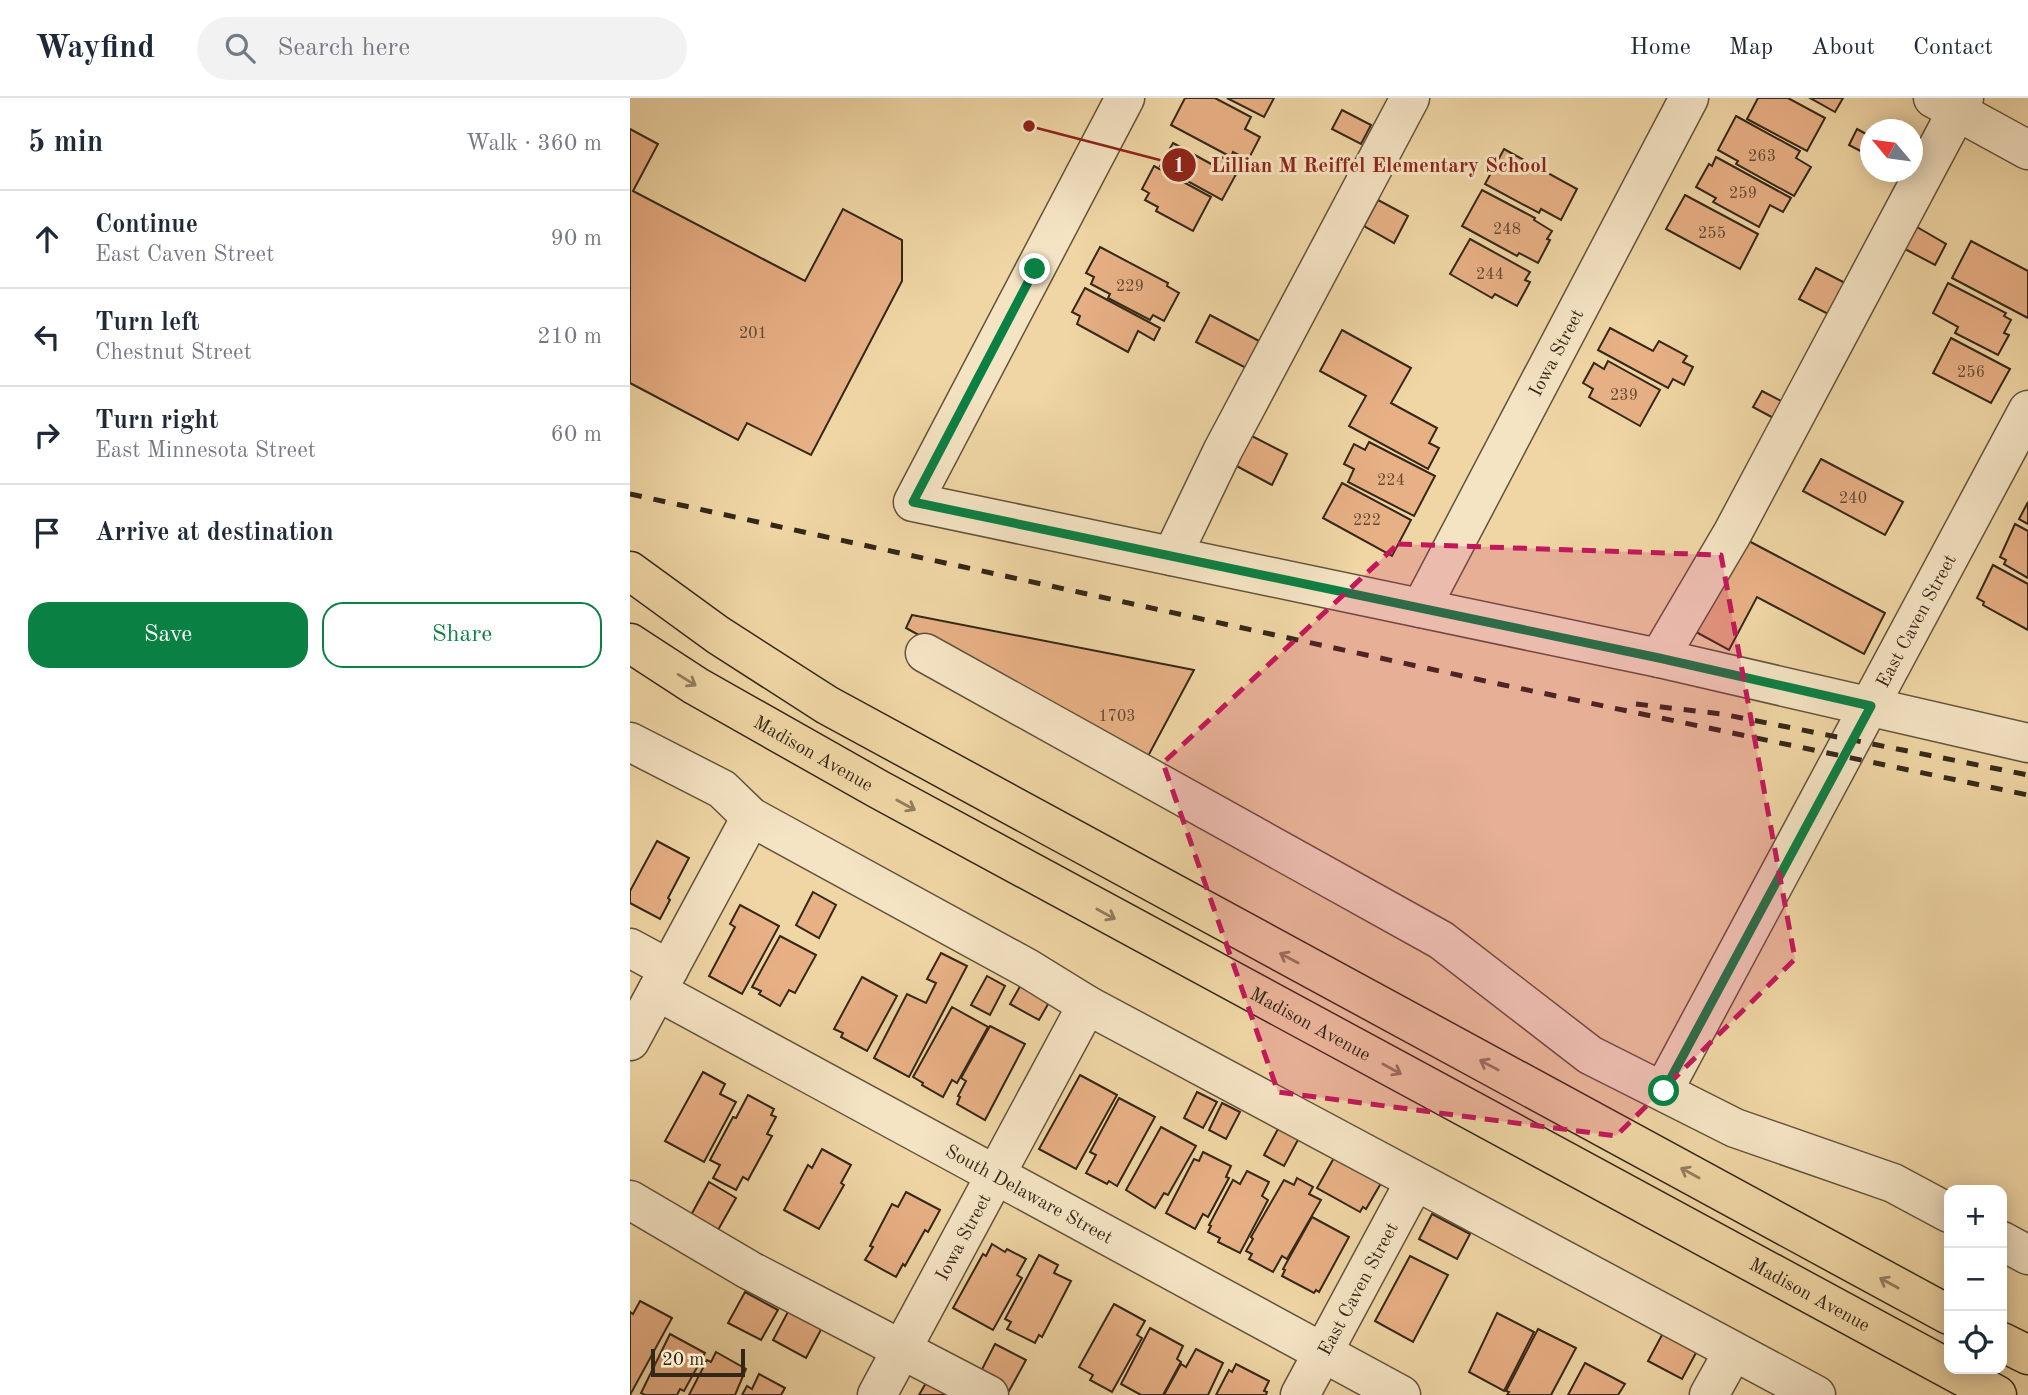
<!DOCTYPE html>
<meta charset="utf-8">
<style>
:root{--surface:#fff;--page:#f2f2f3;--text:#1f2937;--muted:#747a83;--line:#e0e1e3;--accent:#0b8043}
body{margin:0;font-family:"Old Standard TT",serif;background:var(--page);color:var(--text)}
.controls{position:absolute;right:21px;bottom:21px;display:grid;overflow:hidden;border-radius:14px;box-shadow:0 4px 18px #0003}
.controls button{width:63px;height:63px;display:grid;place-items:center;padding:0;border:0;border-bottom:2px solid var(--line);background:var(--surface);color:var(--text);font:35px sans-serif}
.compass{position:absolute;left:1230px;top:21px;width:63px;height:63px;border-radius:50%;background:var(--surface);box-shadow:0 4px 18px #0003;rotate:299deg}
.scale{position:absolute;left:21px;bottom:18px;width:94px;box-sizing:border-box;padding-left:7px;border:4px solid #342718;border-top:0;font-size:19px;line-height:24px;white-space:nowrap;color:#342718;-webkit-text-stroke:5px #f5e4c4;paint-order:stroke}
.stop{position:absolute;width:21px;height:21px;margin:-16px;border:5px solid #0b8043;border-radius:50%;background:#fff}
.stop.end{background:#0b8043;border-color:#fff;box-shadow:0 2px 7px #0008}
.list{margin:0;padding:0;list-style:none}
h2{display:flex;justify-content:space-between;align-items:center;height:91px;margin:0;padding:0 28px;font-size:30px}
h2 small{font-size:23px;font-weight:400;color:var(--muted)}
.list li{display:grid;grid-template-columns:46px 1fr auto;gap:21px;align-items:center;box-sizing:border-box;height:98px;padding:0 28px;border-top:2px solid var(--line)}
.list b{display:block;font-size:26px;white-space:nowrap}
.list p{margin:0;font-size:23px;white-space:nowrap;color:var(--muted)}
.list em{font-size:23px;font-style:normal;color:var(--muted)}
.actions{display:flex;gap:14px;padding:21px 28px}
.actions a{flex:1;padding:16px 0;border:2px solid var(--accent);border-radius:21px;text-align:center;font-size:24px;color:var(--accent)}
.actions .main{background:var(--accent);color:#fff}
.icon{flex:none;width:38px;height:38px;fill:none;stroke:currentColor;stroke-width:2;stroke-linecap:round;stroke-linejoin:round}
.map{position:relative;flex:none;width:1398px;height:1297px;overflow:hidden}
header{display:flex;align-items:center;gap:42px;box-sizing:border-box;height:98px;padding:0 35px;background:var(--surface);border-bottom:2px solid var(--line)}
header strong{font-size:33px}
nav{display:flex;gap:38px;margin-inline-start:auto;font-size:24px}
.search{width:490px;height:63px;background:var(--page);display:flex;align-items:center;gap:18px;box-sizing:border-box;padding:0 24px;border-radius:38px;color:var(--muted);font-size:26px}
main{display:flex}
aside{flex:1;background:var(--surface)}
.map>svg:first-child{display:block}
.building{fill:#e8b085;stroke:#342718;stroke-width:2}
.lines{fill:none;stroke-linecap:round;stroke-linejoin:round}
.minor-casing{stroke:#63533b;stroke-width:41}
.major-casing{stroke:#342718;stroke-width:41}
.minor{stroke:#f5e4c4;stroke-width:38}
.major{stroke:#f0d6a5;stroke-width:38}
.rail{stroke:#342718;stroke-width:5;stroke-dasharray:12 12;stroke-linecap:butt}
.oneway{stroke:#927e5e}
.route{stroke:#0b8043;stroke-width:9}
.marked{fill:#c2185b;fill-opacity:0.2;stroke:#c2185b;stroke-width:5;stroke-dasharray:14 9;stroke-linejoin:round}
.labels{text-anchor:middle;stroke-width:6;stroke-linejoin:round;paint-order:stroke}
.number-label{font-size:16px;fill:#614933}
.street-label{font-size:19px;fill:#342718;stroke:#f5e4c4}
.leader{fill:none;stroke:#8f2418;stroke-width:2.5}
.callout-dot{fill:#8f2418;stroke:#f5e4c4;stroke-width:2.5}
.mark-label{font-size:21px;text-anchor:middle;font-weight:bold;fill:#fff}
.callout-label{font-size:21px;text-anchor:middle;font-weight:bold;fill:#8f2418;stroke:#f5e4c4;stroke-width:6;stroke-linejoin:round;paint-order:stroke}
</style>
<header>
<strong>Wayfind</strong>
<div class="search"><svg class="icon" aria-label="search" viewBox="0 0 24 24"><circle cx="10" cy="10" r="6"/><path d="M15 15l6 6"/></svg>Search here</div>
<nav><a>Home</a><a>Map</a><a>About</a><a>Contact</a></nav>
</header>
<main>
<aside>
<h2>5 min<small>Walk · 360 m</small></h2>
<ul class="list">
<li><svg class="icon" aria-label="ahead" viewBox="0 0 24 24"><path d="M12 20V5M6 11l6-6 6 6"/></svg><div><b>Continue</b><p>East Caven Street</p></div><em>90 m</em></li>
<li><svg class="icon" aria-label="left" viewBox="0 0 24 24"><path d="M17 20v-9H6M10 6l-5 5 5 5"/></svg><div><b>Turn left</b><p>Chestnut Street</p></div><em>210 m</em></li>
<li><svg class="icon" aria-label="right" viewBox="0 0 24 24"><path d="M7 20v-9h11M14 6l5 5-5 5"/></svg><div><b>Turn right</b><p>East Minnesota Street</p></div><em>60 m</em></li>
<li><svg class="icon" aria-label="arrive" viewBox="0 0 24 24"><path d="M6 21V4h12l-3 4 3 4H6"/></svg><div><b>Arrive at destination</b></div></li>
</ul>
<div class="actions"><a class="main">Save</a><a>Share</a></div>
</aside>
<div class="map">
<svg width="1398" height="1297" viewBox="0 0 1398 1297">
<rect width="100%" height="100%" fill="#f0d6a5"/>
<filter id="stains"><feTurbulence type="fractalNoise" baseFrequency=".00286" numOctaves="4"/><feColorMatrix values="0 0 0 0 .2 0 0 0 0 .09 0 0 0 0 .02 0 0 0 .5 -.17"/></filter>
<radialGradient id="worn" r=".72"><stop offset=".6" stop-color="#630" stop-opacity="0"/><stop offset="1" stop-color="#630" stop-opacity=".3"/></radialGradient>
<g class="building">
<polygon points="555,0 585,0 621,19 615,31 630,39 618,62 603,54 601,59 541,27"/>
<polygon points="597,0 644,0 634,19"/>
<polygon points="1128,0 1158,0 1195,20 1177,53 1117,21"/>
<polygon points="1180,0 1213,0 1205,14"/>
<polygon points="712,12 741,27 731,46 702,31"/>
<polygon points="1106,18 1170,53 1166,60 1181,69 1164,98 1106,66 1108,63 1088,52"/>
<polygon points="0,31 28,46 3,93 175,183 213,111 272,142 272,183 181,357 117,325 108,342 0,285"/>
<polygon points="1227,31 1240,38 1240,58 1219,47"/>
<polygon points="543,45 583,67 588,57 610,69 592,102 530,68"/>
<polygon points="874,51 947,91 931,122 911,111 909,115 855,86"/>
<polygon points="1086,59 1161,100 1153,114 1140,107 1129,129 1083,104 1086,100 1066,89 1079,66 1082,68"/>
<polygon points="524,68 581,99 563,133 526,113 528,109 515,102 519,95 512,91"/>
<polygon points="852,92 905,120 904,122 922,133 917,141 920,142 908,165 889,155 887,158 832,128"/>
<polygon points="1055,97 1128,136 1110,171 1036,131"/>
<polygon points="748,102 778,118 764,145 734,128"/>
<polygon points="1287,129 1316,146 1305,167 1275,151"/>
<polygon points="840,141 900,174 895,182 900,184 887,208 865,196 862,200 820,176"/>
<polygon points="1341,143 1398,173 1398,220 1322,180"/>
<polygon points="470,149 538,185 537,188 549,195 534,223 523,217 520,222 478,200 480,196 461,186 464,179 456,175"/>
<polygon points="1186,170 1217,186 1200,217 1169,201"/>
<polygon points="1318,185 1376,215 1374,218 1381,222 1374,235 1379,237 1368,257 1325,235 1328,229 1303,215"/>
<polygon points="455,190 530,230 524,242 508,233 498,254 447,226 450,218 442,214"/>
<polygon points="580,217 631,244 616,270 566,244"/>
<polygon points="980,230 1023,253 1029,243 1057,258 1053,264 1063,269 1054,287 1043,281 1038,290 968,252"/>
<polygon points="712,232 781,270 761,305 807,330 799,345 809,350 798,371 719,328 736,298 690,273"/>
<polygon points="1321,240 1380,271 1361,305 1303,275"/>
<polygon points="978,263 1030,292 1010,328 959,299 963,291 953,285 964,265 974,271"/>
<polygon points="1132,293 1157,306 1149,323 1123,309"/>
<polygon points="616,335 657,356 642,387 601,365"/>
<polygon points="739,344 805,378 784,418 718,384 724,371 714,366 724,346 735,352"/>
<polygon points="1191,361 1273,404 1255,437 1173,393"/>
<polygon points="712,385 781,422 762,458 693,420"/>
<polygon points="1398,404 1398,426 1389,421"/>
<polygon points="1385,426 1398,433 1398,480 1374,466 1376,462 1370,459"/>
<polygon points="1115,441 1255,515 1234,556 1127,499 1099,552 1066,534"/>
<polygon points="1363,467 1398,486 1398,532 1353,507 1354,504 1347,500"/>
<polygon points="282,517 564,572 516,662 276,530"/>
<polygon points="27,743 59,760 38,800 40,802 30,821 0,805 0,793"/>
<polygon points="183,794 206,807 189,840 166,827"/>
<polygon points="110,807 149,828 112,896 79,878 105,829 100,826"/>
<polygon points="150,838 186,857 165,895 159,892 150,908 129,896 131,893 122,889"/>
<polygon points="311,855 337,868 279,979 244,960 277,896 296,905 306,885 297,881"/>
<polygon points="357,878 375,888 360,917 341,907"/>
<polygon points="232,879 267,898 237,953 211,939 213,935 204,931"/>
<polygon points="392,885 421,901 409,922 380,906"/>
<polygon points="322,909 358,929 327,985 322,982 313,999 292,987 293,985 283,979"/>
<polygon points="360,928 395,946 355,1022 327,1006 330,999 328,998 336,983 331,980"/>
<polygon points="73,974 95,986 90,996 106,1004 74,1064 35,1043"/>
<polygon points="450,977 487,997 446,1071 409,1051"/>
<polygon points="567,994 587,1004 573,1030 554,1020"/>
<polygon points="118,997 144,1011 141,1017 146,1019 137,1036 142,1038 118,1082 113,1079 106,1092 83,1080 90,1067 80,1062 103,1019 106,1020"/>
<polygon points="489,1000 525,1019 487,1088 479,1083 477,1086 456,1075 466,1057 460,1054"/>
<polygon points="592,1005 610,1014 596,1041 579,1032"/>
<polygon points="531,1029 566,1048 538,1097 534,1095 525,1110 496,1092"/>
<polygon points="649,1029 669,1040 654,1068 634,1057"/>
<polygon points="192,1051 221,1067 211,1085 214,1087 189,1131 154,1112 178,1067 182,1070"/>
<polygon points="709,1051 754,1080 736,1111 733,1109 730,1114 687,1090"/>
<polygon points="573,1054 601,1068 596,1079 599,1080 578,1119 573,1116 565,1131 536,1115 564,1061 569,1063"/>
<polygon points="617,1073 639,1084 632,1098 638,1102 610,1155 588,1144 590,1140 578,1134 581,1128 579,1127 603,1082 610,1086"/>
<polygon points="667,1080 683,1089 679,1096 691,1102 657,1161 652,1158 643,1174 619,1161 622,1156 616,1153 623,1141 621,1139 654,1082 664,1087"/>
<polygon points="79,1084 106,1100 88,1132 61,1117"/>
<polygon points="276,1094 310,1112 298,1134 295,1132 275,1168 273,1166 266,1179 235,1162 243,1149 240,1148 262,1106 268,1109"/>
<polygon points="802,1116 840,1136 827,1161 789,1141"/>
<polygon points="682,1119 719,1139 689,1194 686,1192 684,1195 652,1178 655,1172 653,1171"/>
<polygon points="362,1146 375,1154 377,1151 396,1161 387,1177 392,1180 363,1232 323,1210 353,1156 356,1158"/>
<polygon points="409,1157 428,1167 424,1175 441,1183 412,1239 409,1237 405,1245 377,1231 381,1224 375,1221"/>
<polygon points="780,1158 818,1177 783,1244 745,1223"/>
<polygon points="115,1194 148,1212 131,1242 98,1225"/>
<polygon points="10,1203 42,1220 0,1297 0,1214 3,1216"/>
<polygon points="484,1206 515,1223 507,1237 512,1240 482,1294 460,1282 463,1277 449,1269"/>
<polygon points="160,1210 193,1228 176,1260 143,1242"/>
<polygon points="867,1215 904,1234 874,1293 839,1274"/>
<polygon points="520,1230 553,1248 547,1261 551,1264 533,1297 511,1297 491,1286"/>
<polygon points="908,1231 946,1250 921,1297 877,1297 879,1294 876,1293"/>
<polygon points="1033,1235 1067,1253 1052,1281 1018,1263"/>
<polygon points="40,1236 75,1255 54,1293 50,1291 47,1297 15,1297 11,1295"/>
<polygon points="365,1246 396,1262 379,1293 349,1277"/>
<polygon points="566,1251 593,1265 578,1297 534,1297 551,1266 556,1269"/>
<polygon points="86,1254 116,1271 105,1297 59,1297 77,1262 81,1264"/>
<polygon points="955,1265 995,1286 988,1297 938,1297"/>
<polygon points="606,1266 639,1283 634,1293 637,1294 636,1297 586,1297 599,1272 602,1274"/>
<polygon points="129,1276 155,1290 151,1297 112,1297 117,1288 122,1291"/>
<polygon points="300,1278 325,1297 289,1297"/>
</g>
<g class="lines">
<g class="minor-casing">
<g id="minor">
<polyline points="495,0 283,404 1029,560 1398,645"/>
<polyline points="1303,0 1398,52"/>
<polyline points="542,458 593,352 780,0"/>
<path id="s1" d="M791,510L1059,0"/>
<polyline points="295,555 811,842 960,957 1105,1030 1263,1085 1319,1115"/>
<polyline points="1029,560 1102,436 1334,0"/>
<polyline points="0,644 92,691 121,719 397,870 457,907 1186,1297"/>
<polyline points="0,850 39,871"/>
<path id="s2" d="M27,893L771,1297"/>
<polyline points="0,943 121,719"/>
<path id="s3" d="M1033,993L1398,312"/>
<polyline points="0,1102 119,1172 359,1297"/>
<polyline points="1372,1143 1398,1157"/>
<path id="s4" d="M247,1297L457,907"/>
<path id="s5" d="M670,1297L785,1083"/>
<polyline points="1079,1297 1103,1254"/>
</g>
</g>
<g class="major-casing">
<g id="major">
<polyline points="0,473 88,537 197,607 1319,1217"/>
<path id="s6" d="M0,545L66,588L248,691L1367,1297"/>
<polyline points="1372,1244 1398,1257"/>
</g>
</g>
<use href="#minor" class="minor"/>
<use href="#major" class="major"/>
<g class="rail">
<polyline points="0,396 869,586 1398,697"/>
<polyline points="1006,606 1092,616 1398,677"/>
</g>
</g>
<defs><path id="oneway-shaft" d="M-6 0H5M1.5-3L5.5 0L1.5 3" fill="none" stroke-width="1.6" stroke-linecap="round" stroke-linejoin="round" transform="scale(1.75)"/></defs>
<g class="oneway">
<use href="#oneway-shaft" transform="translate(57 582) rotate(32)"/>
<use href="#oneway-shaft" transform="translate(276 707) rotate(29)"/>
<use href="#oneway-shaft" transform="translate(476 816) rotate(29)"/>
<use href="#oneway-shaft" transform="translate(659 860) rotate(-152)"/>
<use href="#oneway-shaft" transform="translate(859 967) rotate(-152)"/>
<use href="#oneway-shaft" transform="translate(762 971) rotate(29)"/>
<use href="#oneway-shaft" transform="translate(1060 1075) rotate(-151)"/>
<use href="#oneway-shaft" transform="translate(1259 1185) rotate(-151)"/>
</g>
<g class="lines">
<polyline class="route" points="405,171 283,404 1029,560 1241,608 1034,993"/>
</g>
<path class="marked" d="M768,446L1091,457L1165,861L986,1038L648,994L533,665Z"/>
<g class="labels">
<g class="number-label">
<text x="1132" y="63">263</text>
<text x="1113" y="100">259</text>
<text x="877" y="136">248</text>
<text x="1082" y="140">255</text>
<text x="860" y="181">244</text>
<text x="500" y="193">229</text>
<text x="123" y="240">201</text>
<text x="1341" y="279">256</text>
<text x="994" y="302">239</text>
<text x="761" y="387">224</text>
<text x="1223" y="405">240</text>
<text x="737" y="427">222</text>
<text x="487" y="623">1703</text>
</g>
<g class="street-label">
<text dy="7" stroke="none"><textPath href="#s1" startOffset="289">Iowa Street</textPath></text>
<text dy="7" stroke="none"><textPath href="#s3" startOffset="534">East Caven Street</textPath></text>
<text dy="7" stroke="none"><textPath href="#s6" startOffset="214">Madison Avenue</textPath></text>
<text dy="7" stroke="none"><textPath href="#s6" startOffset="780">Madison Avenue</textPath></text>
<text dy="7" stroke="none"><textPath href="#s2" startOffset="424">South Delaware Street</textPath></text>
<text dy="7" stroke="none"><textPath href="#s4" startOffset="180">Iowa Street</textPath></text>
<text dy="7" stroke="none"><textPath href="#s5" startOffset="121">East Caven Street</textPath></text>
<text dy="7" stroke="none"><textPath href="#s6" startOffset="1348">Madison Avenue</textPath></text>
</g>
</g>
<path class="leader" d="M399 28L549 67"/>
<g class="callout-dot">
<circle cx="399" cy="28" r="7"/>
<circle cx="549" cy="67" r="18"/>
</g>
<g class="mark-label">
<text x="549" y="74">1</text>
</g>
<g class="callout-label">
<text x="749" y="74">Lillian M Reiffel Elementary School</text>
</g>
<rect width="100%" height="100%" filter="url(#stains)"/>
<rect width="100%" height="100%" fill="url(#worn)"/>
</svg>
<div class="controls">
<button>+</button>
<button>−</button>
<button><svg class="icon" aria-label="locate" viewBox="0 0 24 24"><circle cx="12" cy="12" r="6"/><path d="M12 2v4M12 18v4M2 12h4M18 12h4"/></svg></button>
</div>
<svg class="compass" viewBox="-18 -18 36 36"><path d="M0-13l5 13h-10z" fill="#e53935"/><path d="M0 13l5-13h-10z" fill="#747a83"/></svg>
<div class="scale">20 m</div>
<div class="stop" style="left:1034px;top:993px"></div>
<div class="stop end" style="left:405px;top:171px"></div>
</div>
</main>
